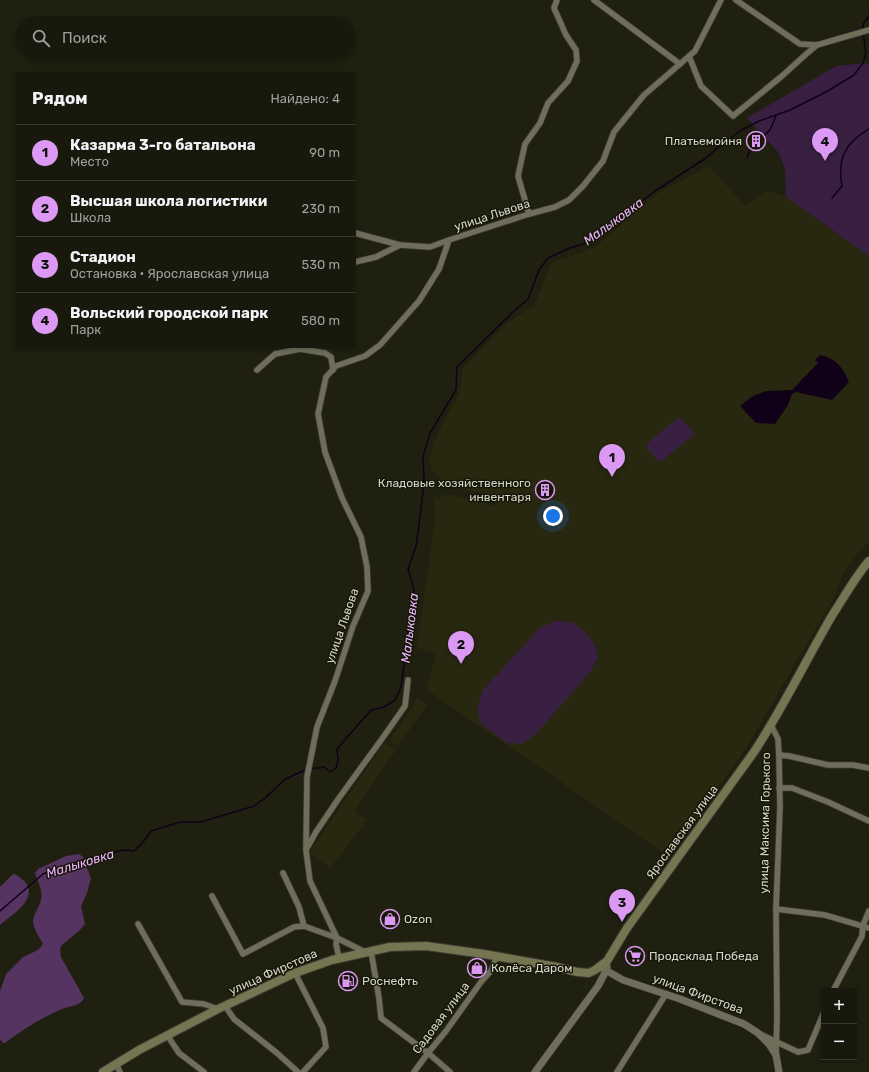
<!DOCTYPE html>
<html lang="ru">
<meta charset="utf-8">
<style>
:root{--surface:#18180c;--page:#212115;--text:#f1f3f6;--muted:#9fa09d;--line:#36372d;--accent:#dc99f4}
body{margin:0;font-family:Rubik,sans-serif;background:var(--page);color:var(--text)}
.controls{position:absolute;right:12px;bottom:12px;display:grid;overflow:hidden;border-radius:0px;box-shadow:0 2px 6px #0003}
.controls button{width:36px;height:36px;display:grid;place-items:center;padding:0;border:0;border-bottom:1px solid var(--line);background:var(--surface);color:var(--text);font:20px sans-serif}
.you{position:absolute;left:553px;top:516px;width:14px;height:14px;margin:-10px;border:3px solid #fff;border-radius:50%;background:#1a73e8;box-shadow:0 0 0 6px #1a73e833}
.badge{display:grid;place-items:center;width:26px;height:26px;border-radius:50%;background:var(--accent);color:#111;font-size:13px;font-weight:700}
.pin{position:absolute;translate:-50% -33px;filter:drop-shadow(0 1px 2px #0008)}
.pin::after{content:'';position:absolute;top:21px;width:14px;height:12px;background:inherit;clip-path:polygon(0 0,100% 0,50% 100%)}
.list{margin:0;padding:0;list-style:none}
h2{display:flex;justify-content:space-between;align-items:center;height:52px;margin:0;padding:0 16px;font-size:17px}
h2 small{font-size:13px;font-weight:400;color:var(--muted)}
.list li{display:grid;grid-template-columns:26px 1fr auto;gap:12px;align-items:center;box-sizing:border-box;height:56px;padding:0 16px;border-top:1px solid var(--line)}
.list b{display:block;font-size:15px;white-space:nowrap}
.list p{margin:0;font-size:13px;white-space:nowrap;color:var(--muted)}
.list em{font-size:13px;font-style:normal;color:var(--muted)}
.icon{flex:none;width:22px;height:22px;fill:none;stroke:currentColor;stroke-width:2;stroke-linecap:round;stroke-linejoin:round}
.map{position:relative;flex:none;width:869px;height:1072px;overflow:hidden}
.search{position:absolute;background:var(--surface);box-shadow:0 2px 6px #0003;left:16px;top:16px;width:340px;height:44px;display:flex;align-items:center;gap:10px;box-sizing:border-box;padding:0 14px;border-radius:22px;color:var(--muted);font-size:15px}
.panel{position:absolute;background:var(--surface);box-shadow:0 2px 6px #0003;left:16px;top:72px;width:340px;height:276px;border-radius:0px}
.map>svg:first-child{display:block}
.built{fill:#282810}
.green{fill:#392042}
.forest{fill:#553461}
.water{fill:#100018}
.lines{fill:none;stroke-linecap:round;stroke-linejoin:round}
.stream{stroke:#100018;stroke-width:1.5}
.minor-casing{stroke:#3b3b31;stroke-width:7}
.tertiary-casing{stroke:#3b3b31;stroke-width:8}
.secondary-casing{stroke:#3b3b31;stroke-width:10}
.minor{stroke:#6e6e5b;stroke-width:5.5}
.tertiary{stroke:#6e6e5b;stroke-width:7}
.secondary{stroke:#767551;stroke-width:8}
.labels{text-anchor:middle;stroke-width:3;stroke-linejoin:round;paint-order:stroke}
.poi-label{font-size:12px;fill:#d5d6cb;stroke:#171707;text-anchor:start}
.street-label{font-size:12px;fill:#d5d6cb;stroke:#171707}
.water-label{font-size:13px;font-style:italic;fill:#ebb5ff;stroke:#171707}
</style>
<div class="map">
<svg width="869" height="1072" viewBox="0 0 869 1072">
<rect width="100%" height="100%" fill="#202010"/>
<g class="built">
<polygon points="708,166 746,206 768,190 786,197 869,256 869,541 847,566 833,599 748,745 670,857 427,690 436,654 417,648 435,521 434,500 449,494 497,507 497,498 446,484 435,475 429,460 435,440 444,420 459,395 463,368 508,322 535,305 551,263 594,248 658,193"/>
<polygon points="418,698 427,705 398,746 390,740"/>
<polygon points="384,743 396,750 354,811 367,820 330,868 310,852"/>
</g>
<g class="green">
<polygon points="867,63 869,65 869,256 786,197 785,169 779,153 747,118 836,66"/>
<polygon points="681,418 693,432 691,437 662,461 658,461 647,448 648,443 677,419"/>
<polygon points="555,621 572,622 584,631 594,643 598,658 590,672 535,735 521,744 507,743 482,724 477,711 483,690 540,628"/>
</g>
<g class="forest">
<path d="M79,854L83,857L91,879L89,885L87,893L81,906L85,924L80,930L61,946L60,950L61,957L84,998C81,1006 69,1006 62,1009C41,1018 23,1029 5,1043H3L0,1039V991L6,974L23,957L36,951L40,948L43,944C40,938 33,928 33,921C34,913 39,908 41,900C43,891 38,882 35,873L38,869L66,856Z"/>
<path d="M13,874C18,875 22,879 26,883C38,900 10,916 0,925V887Z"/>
</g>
<path class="water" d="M820,355C836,358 843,368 849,382L832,400L796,392L792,394L788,405L775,424L756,423L740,406L753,396L766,391L792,390L818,363L815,360Z"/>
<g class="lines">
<g class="stream">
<polyline points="863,29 863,24 869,16"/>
<path d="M758,140C771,131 771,129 776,115"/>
<polyline points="747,158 752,145 754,143"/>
<path d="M832,198L842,186C837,159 845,143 869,129"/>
<polyline points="310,769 324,767 330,772 336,768 338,760 337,749 371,710 384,707 395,700 401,687 414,589 408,569 416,546 421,510 424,480 423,457 430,433 456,390 457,367 513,312 528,299 539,270 548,258 570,248 587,243 607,226 629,211 655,191 706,158 721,145 740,131 759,121 790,110 826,92 854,75 863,63 866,53 863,33"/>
<polyline points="0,911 43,874 85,859 124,850 134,851 143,842 151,831 180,822 201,822 254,806 264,799 284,780 298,773 306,770"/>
</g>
<g class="minor-casing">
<g id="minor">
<polyline points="594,0 680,64"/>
<polyline points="736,0 800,44 817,45 869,30"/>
<polyline points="689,56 701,86 733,116 782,76 804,56 817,45"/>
<polyline points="529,214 518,176 525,144 540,123 548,103 568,81 577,61 576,50 566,35 554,8 557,0"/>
<polyline points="355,233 400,245 430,247 449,240"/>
<polyline points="355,262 376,257 400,245"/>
<polyline points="257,370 275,354 300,349 325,353 331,357 333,370"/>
<polyline points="771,725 778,739 779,755 780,807 776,909 777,1016 776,1055"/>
<polyline points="779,755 789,756 828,765 853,765 869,768"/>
<polyline points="779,788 792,788 828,802 869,821"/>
<polyline points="307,848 316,832 339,798 384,736 405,706 408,680"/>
<polyline points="283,873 299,907 304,926"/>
<polyline points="212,896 243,954 294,927 304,926 337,938 365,952"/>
<polyline points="776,909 825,915 869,928"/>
<polyline points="138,924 182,1002 204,1004 218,1009"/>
<polyline points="371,951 379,998 381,1018 428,1053 450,1072"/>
<polyline points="339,958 336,944 337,938 310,881 306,850 307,777 317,727 335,681 353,626 368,591 367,567 361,537 342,498 325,452 318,414 326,377 336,366 365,356 380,345 419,301 439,269 449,240 529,214 555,207 569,200 583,186 603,161 614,132 644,95 695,51 721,0"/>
<polyline points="295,973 323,1028 326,1047 303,1072"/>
<polyline points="833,991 862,936 863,925 869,911"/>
<polyline points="225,1006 234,1019 277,1053 298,1072"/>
<polyline points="760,1034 798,1052 808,1050 824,1012"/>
<polyline points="167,1035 179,1053 204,1072"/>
<polyline points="116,1064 120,1072"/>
<polyline points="414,1072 428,1053 446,1031 481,982 491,971 497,956"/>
<polyline points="617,1072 666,994"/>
</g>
</g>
<g class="tertiary-casing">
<g id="tertiary">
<polyline points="600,967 623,980 680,999 744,1024 758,1033 769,1044 776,1055 779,1072"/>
<polyline points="535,1072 598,986 606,971 607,967"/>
</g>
</g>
<g class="secondary-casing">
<path id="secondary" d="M103,1072L139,1050L218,1009L295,973L332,960L390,947L426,946L484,954L557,967L577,972L589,973L595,970L607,961L627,928L754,752C783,708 806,660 833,614C845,596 855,577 869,561"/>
</g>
<use href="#minor" class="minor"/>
<use href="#tertiary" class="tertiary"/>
<use href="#secondary" class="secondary"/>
</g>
<defs>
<g id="building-ring" transform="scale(1)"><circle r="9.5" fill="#171707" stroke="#dc99f4" stroke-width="1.5"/><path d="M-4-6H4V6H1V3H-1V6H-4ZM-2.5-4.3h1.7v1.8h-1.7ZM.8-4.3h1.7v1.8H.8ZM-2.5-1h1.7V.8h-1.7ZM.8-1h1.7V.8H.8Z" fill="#dc99f4"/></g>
<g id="shop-ring" transform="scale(1)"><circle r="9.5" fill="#171707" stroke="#dc99f4" stroke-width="1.5"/><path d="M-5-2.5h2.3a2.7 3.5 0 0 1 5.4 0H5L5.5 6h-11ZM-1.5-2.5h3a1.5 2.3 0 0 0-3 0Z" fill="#dc99f4"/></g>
<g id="supermarket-ring" transform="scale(1)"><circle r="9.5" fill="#171707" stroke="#dc99f4" stroke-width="1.5"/><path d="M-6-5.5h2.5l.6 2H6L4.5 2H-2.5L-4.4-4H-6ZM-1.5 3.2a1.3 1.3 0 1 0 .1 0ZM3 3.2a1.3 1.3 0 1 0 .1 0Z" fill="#dc99f4"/></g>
<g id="fuel-ring" transform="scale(1)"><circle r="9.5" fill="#171707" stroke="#dc99f4" stroke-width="1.5"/><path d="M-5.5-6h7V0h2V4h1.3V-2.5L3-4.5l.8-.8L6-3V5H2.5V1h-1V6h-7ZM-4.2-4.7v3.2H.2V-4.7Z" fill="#dc99f4"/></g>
</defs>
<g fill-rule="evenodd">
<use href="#building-ring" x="756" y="141"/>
<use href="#building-ring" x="545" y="490"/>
<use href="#shop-ring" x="390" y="919"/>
<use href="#supermarket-ring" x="635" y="956"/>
<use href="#shop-ring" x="477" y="968"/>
<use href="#fuel-ring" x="348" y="981"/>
</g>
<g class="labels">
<g class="poi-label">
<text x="742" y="145" text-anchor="end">Платьемойня</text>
<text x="531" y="487" text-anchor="end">Кладовые хозяйственного<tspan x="531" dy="14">инвентаря</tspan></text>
<text x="404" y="923">Ozon</text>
<text x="649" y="960">Продсклад Победа</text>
<text x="491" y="972">Колёса Даром</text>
<text x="362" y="985">Роснефть</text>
</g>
<g class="street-label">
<text transform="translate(492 215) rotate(-18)" y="4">улица Львова</text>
<text transform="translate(342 626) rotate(-71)" y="4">улица Львова</text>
<text transform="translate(765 823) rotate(-89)" y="4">улица Максима Горького</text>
<text transform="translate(682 832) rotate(-54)" y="4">Ярославская улица</text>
<text transform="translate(273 972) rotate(-24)" y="4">улица Фирстова</text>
<text transform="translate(698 994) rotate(20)" y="4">улица Фирстова</text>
<text transform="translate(441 1018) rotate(-53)" y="4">Садовая улица</text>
</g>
<g class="water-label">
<text transform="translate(613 221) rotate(-36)" y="5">Малыковка</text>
<text transform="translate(409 628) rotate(-83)" y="5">Малыковка</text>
<text transform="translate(80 863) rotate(-17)" y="5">Малыковка</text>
</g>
</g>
</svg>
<div class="controls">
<button>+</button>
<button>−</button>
</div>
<div class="you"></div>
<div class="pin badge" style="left:612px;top:477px">1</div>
<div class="pin badge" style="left:461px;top:664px">2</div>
<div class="pin badge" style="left:622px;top:922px">3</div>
<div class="pin badge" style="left:825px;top:161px">4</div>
<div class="search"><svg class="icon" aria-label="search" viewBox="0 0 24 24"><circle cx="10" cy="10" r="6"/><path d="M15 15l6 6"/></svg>Поиск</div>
<section class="panel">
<h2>Рядом<small>Найдено: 4</small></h2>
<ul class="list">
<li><span class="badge">1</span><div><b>Казарма 3-го батальона</b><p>Место</p></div><em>90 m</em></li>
<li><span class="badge">2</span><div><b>Высшая школа логистики</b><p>Школа</p></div><em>230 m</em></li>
<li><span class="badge">3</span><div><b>Стадион</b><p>Остановка · Ярославская улица</p></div><em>530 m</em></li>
<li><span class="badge">4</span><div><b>Вольский городской парк</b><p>Парк</p></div><em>580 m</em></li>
</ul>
</section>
</div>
